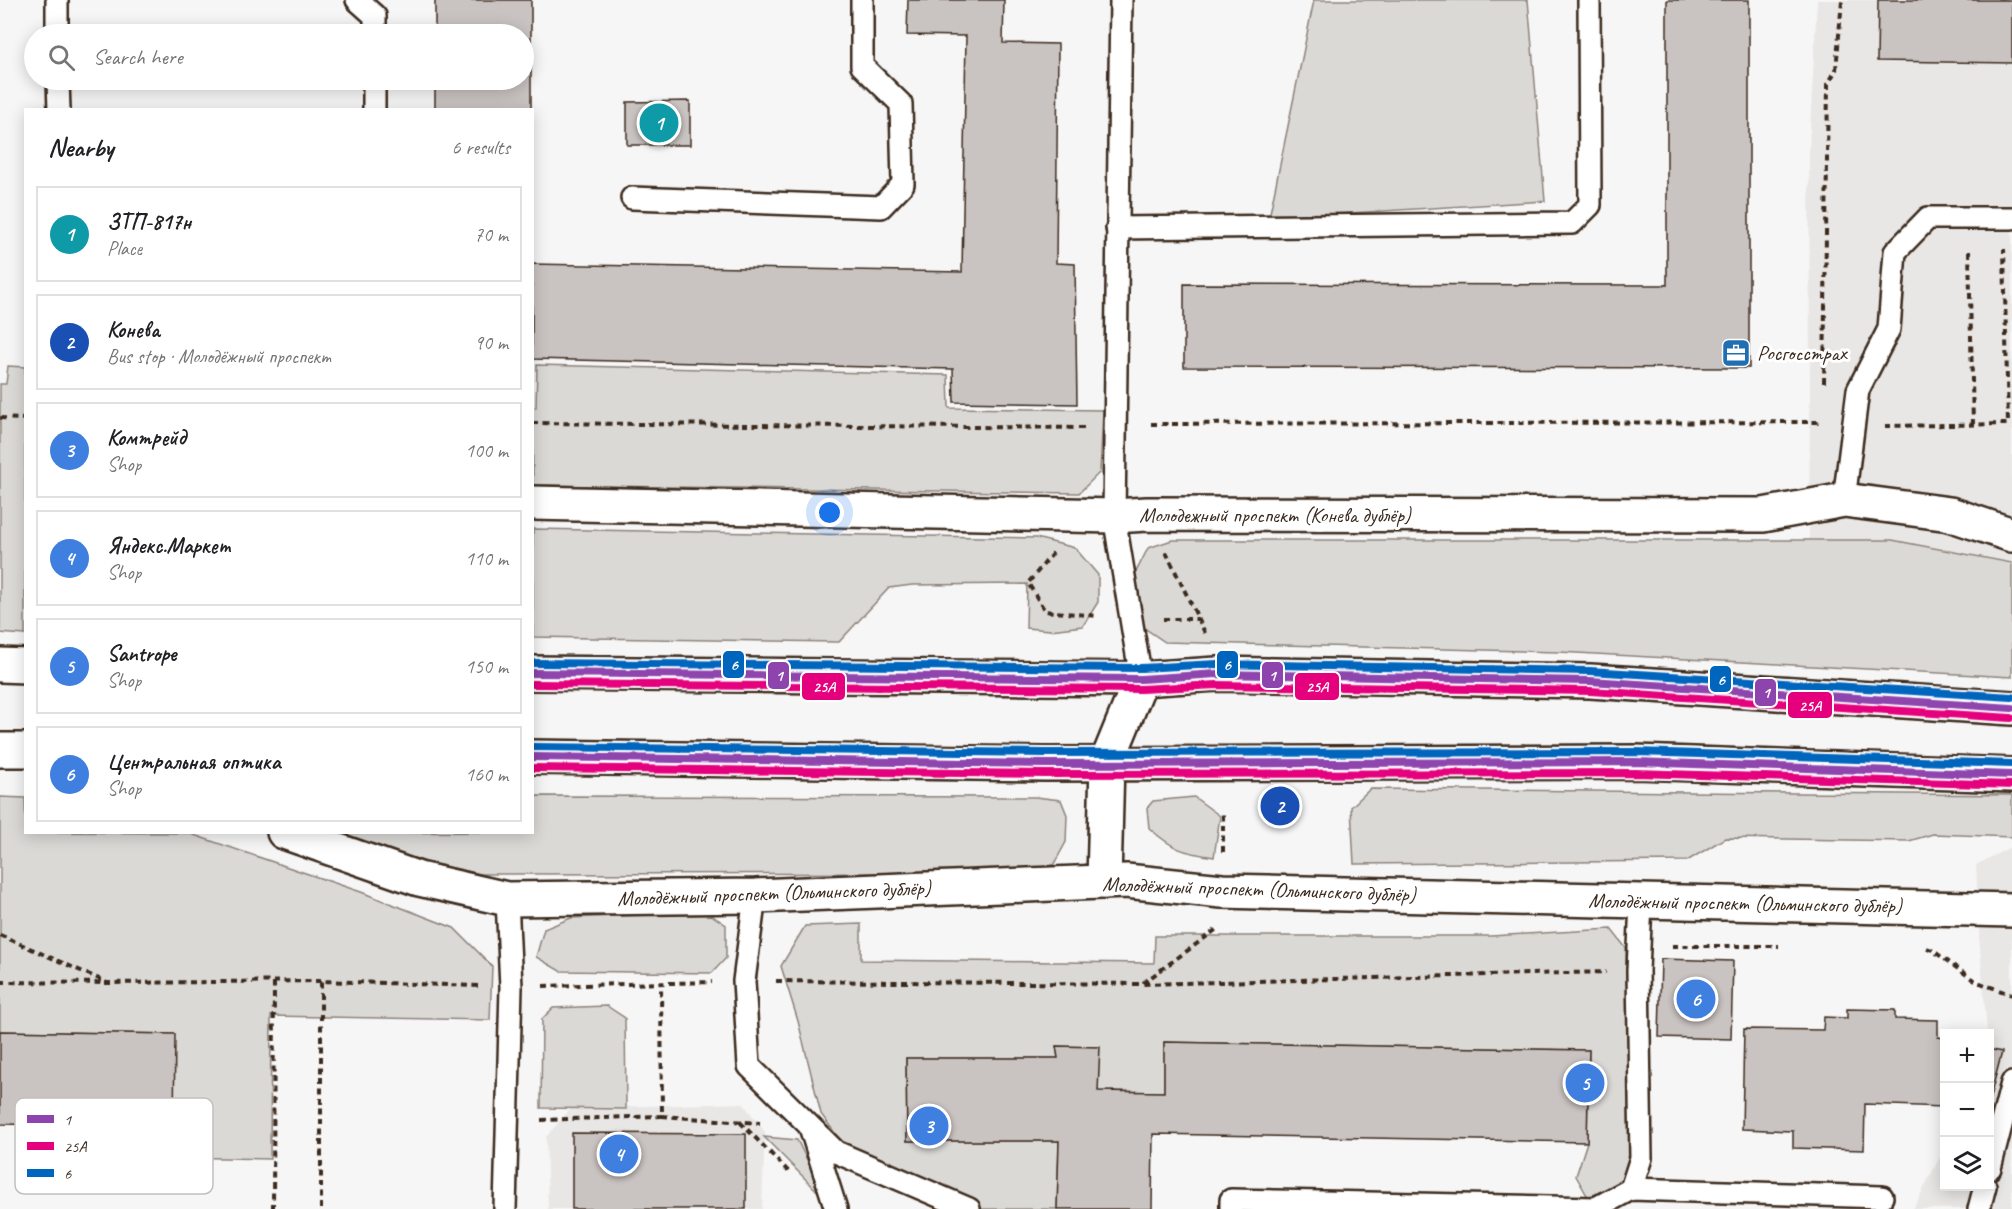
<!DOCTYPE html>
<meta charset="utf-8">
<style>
:root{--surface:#fff;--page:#f6f6f6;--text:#202124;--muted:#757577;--line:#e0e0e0;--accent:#1f6fb2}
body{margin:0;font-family:Caveat,sans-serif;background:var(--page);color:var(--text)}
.controls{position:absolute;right:18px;bottom:18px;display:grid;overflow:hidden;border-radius:0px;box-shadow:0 3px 15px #0003}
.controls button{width:54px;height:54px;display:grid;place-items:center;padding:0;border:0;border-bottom:2px solid var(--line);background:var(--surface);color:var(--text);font:30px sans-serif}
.you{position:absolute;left:830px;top:513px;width:21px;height:21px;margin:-15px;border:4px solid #fff;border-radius:50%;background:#1a73e8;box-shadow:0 0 0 9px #1a73e833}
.badge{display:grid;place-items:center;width:39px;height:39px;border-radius:50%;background:var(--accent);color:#fff;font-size:20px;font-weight:700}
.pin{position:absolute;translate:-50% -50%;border:3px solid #fff;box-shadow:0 2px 6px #0006}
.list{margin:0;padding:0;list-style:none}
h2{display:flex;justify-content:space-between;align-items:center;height:78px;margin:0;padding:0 24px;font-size:26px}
h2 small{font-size:20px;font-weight:400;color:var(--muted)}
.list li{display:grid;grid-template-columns:39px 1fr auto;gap:18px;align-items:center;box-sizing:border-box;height:96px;margin:0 12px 12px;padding:0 12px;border:2px solid var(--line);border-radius:0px}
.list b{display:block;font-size:22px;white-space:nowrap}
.list p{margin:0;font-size:20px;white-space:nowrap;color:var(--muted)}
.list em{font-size:20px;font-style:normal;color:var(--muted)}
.icon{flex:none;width:33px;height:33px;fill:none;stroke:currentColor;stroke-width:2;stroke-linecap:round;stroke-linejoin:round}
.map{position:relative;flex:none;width:2012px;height:1209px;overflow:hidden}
.search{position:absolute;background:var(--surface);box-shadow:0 3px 15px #0003;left:24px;top:24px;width:510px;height:66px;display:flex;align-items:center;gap:15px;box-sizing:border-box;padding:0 21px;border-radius:33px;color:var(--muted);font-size:22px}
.panel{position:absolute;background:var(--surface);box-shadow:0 3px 15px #0003;left:24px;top:108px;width:510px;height:726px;border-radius:0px}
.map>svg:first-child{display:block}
.built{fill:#e9e7e6}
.green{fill:#dbd9d6;stroke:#8b827a;stroke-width:1.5}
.building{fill:#c9c3c1;stroke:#3b2a1e;stroke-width:1.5}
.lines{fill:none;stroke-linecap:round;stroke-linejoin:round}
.lane-casing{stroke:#3b2a1e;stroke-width:26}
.street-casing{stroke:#3b2a1e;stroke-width:38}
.primary-casing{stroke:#3b2a1e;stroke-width:38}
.path{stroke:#3b2a1e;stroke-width:4;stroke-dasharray:6 4.5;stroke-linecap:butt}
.lane{stroke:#fff;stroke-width:21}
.street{stroke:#fff;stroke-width:33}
.primary{stroke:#fff;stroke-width:33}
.bus-1-casing{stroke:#fff;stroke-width:12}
.bus-2-casing{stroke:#fff;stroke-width:12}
.bus-3-casing{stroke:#fff;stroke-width:12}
.bus-1{stroke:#8e44ad;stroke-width:8}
.bus-2{stroke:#e5007d;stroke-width:8}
.bus-3{stroke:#0065bd;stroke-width:8}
.labels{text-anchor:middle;stroke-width:6;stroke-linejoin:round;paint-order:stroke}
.poi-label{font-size:21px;fill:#3b2a1e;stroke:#fff;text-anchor:start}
.street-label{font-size:21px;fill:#3b2a1e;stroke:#fff}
.key{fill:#fff;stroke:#c4bfbc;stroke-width:1.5}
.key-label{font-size:16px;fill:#3b2a1e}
.line-badge{stroke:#fff;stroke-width:2}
.badge-label{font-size:16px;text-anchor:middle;font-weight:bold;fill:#fff}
</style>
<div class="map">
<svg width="2012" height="1209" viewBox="0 0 2012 1209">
<rect width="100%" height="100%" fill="#f7f6f6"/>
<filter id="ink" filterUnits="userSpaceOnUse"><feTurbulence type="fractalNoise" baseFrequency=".0167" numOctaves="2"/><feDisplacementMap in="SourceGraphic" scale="12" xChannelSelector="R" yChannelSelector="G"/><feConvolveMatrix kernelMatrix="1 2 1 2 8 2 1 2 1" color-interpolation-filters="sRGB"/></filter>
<g filter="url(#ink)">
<g class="built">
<polygon points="1817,0 2012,0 2012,639 1808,633 1810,408 1809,146"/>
<polygon points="2012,846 2012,1209 1913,1209 1944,1149 1944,1186 1990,1186 1990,1034 1987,1033 1979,936 1976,865"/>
<polygon points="743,1103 765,1132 762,1209 548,1209 546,1137 571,1108"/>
</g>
<g class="green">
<polygon points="1314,0 1528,0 1545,201 1269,218"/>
<polygon points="537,365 948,375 949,408 1103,410 1100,472 1079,493 533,485 532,408 536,407"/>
<polygon points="8,366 25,367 25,635 0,633 0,384 6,384"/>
<polygon points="533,529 1036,538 1075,548 1098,575 1098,602 1083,626 1050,630 1026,628 1027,584 912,585 889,588 839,642 533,637"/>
<polygon points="1172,540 1892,540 2012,563 2012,677 1559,652 1165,642 1134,621 1136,572 1148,548"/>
<polygon points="1370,789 2012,795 2012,837 1933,834 1909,841 1725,838 1687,861 1354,864 1351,807"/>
<polygon points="533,796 1035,797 1061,800 1067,815 1066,842 1054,864 1031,873 481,874 413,859 334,833 532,832"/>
<polygon points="0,797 25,798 26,832 188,833 361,892 454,928 492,966 490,1020 271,1016 270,1159 172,1157 174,1034 0,1031"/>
<path d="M1194,797L1220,816L1214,857C1182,852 1174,850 1149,828L1147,808L1153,801Z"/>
<polygon points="707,912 726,925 726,958 712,973 560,971 536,957 544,929 571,918"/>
<polygon points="861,924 861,960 1154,963 1155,936 1491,936 1611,929 1626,948 1630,1156 1621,1182 1588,1197 1576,1176 1587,1142 1589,1050 1164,1042 1164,1092 1098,1091 1099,1047 1056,1046 1058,1058 906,1058 907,1141 1059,1141 1057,1209 969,1209 846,1148 821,1114 798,1021 781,966 805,926"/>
<polygon points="607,1006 625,1018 626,1109 541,1108 542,1019 553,1008"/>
<polygon points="764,1137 797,1140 828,1202"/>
</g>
<g class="building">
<polygon points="435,0 531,0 531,110 435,110 435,80 524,80 524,34 435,34"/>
<polygon points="908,0 1004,0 1003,43 1058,44 1056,263 1075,264 1077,404 954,402 953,369 532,359 532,264 962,272 966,36 907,35"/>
<polygon points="1667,0 1749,0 1749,368 1184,367 1184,284 1667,285"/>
<polygon points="1878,0 2012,0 2012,63 1877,61"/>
<polygon points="690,101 690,145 627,145 627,102"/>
<polygon points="1661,959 1733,961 1731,1039 1659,1037"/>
<polygon points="1847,1009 1895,1010 1895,1019 1938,1020 1938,1037 1944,1038 1944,1107 1865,1104 1864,1150 1793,1148 1793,1131 1742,1129 1744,1029 1823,1030 1824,1017 1847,1018"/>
<polygon points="0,1031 175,1034 174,1127 0,1124"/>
<polygon points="1164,1042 1589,1050 1587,1142 1153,1134 1152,1209 1057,1209 1059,1141 907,1141 906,1058 1058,1058 1056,1046 1100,1047 1098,1091 1164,1092"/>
<polygon points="1989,1049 2002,1052 1989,1101"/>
<polygon points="572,1133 746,1134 746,1209 572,1209"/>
</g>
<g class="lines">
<g class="lane-casing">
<g id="lane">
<polyline points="57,0 57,34"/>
<polyline points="357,0 375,16 375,34"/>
<polyline points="1121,0 1114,516 1141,679"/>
<polyline points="58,80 59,110"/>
<polyline points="374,110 374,80"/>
<polyline points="632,198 881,207 903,184 901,104 862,66 862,0"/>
<polyline points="1117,228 1572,223 1590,205 1589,0"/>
<polyline points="1844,500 1858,390 1889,329 1895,252 1928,218 2012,218"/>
<polyline points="755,896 744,981 749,1066 836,1152 969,1209"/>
<polyline points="811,1130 836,1209"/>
<polyline points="1990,1168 2012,1083"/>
<polyline points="1631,1189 1641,1158 1638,971 1641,901"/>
<polyline points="505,1209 511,987 507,899"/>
<polyline points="1231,1209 1231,1200 1596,1208 1631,1189 1882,1197"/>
<polyline points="1979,1209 1985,1186"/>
</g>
</g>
<g class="street-casing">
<g id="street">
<polyline points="532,503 1114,516 1147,514 1763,515 1844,500 1950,514 2012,535"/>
<polyline points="284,832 419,879 507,899 755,896 1126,881 1222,891 2012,910"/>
<polyline points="1104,882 1107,762"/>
</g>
</g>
<g class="primary-casing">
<g id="primary">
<polyline points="0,665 26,666"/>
<polyline points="532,673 1141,679 1217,674 1590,681 2012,708"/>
<polyline points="0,750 26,750"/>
<polyline points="532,757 1045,764 1636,762 2012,775"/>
<polyline points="1107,762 1141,679"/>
</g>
</g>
<g class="path">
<polyline points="1969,251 1973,424"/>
<polyline points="1824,383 1828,84 1836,70 1842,0"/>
<polyline points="0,418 26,419"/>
<polyline points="532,423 1084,428"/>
<polyline points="1151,424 1822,422"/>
<polyline points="1885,426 2008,424 2004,249"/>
<polyline points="1166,552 1207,637"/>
<polyline points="1053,553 1028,583 1045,611 1098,616"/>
<polyline points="1163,619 1198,619"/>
<polyline points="1223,852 1223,811"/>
<polyline points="0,935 106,982"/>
<polyline points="1672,946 1779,946"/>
<polyline points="1927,948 1932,950 1975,981 2012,995"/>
<polyline points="776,981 1142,984 1606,972"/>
<polyline points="0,982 108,983 321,981 478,986"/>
<polyline points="1143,983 1217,929"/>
<polyline points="543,986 712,982"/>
<polyline points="662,1116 760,1123"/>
<polyline points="541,1120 662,1116 661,983"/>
<polyline points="740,1122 789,1172"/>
<polyline points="273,1209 274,981"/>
<polyline points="321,1209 321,981"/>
</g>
<use href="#lane" class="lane"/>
<use href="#street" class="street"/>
<use href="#primary" class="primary"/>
<g class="bus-1-casing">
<g id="bus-1">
<polyline points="532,673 1141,679 1217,674 1590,681 2012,708"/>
<polyline points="532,757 1045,764 1636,762 2012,775"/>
</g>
</g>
<g class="bus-2-casing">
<g id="bus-2">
<polyline points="532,684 1141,689 1217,685 1590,691 2011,718"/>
<polyline points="532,768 1045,774 1636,773 2012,785"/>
</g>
</g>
<g class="bus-3-casing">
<g id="bus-3">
<polyline points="532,663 1141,668 1217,664 1590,671 2012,697"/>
<polyline points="532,747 1045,753 1636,752 2012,764"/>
</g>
</g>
<use href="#bus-1" class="bus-1"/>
<use href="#bus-2" class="bus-2"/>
<use href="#bus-3" class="bus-3"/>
</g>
</g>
<defs>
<g id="office-square" transform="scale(1.5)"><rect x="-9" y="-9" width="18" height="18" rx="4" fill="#1f6fb2" stroke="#fff"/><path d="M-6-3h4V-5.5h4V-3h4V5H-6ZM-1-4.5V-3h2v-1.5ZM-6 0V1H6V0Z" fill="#fff"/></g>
</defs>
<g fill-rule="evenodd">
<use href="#office-square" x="1736" y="353"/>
</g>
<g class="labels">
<g class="poi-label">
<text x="1757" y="360">Росгосстрах</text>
</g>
<g class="street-label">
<text x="1275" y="522">Молодежный проспект (Конева дублёр)</text>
<text transform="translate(1259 889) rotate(2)" y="7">Молодёжный проспект (Ольминского дублёр)</text>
<text transform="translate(774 893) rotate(-2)" y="7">Молодёжный проспект (Ольминского дублёр)</text>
<text transform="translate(1745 903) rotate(1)" y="7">Молодёжный проспект (Ольминского дублёр)</text>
</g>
</g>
<rect x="15" y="1098" width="198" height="96" rx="9" class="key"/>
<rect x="27" y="1115" width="27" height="8" fill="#8e44ad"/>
<rect x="27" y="1142" width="27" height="8" fill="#e5007d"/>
<rect x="27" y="1169" width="27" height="8" fill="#0065bd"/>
<g class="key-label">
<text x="64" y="1125">1</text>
<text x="64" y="1152">25А</text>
<text x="64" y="1179">6</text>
</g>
<g class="line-badge">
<rect x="1216" y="650" width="23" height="29" rx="6" fill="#0065bd"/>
<rect x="722" y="650" width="23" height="29" rx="6" fill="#0065bd"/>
<rect x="1261" y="661" width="23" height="28" rx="6" fill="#8e44ad"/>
<rect x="767" y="661" width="23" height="29" rx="6" fill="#8e44ad"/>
<rect x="1709" y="665" width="23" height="28" rx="6" fill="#0065bd"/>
<rect x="801" y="672" width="45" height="29" rx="6" fill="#e5007d"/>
<rect x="1294" y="672" width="46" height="29" rx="6" fill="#e5007d"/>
<rect x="1754" y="678" width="23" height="29" rx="6" fill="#8e44ad"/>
<rect x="1787" y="691" width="46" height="28" rx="6" fill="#e5007d"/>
</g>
<g class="badge-label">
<text x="1227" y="670">6</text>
<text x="734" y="670">6</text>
<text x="1272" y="681">1</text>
<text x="779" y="681">1</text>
<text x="1721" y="685">6</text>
<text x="824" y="692">25А</text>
<text x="1317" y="692">25А</text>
<text x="1766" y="698">1</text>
<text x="1810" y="711">25А</text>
</g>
</svg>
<div class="controls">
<button>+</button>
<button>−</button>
<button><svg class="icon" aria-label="layers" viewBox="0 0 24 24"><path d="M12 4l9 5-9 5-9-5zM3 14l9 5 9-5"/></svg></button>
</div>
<div class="you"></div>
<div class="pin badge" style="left:659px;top:123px;background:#0f9aa8">1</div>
<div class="pin badge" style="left:1280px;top:806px;background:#1a4fb4">2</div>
<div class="pin badge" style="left:929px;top:1126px;background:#3f7fe0">3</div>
<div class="pin badge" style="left:619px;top:1154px;background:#3f7fe0">4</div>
<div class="pin badge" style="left:1585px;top:1083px;background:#3f7fe0">5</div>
<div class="pin badge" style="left:1696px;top:999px;background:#3f7fe0">6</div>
<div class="search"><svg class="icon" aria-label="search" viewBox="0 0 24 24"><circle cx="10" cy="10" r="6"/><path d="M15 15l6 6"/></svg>Search here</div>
<section class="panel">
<h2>Nearby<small>6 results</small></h2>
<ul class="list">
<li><span class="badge" style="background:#0f9aa8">1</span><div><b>ЗТП-817н</b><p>Place</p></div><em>70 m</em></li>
<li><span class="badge" style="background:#1a4fb4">2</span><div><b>Конева</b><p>Bus stop · Молодёжный проспект</p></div><em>90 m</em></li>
<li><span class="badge" style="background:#3f7fe0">3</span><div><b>Комтрейд</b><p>Shop</p></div><em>100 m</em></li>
<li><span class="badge" style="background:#3f7fe0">4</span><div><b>Яндекс.Маркет</b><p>Shop</p></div><em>110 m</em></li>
<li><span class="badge" style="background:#3f7fe0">5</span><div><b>Santrope</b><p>Shop</p></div><em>150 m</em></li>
<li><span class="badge" style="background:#3f7fe0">6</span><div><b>Центральная оптика</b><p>Shop</p></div><em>160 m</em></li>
</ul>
</section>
</div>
